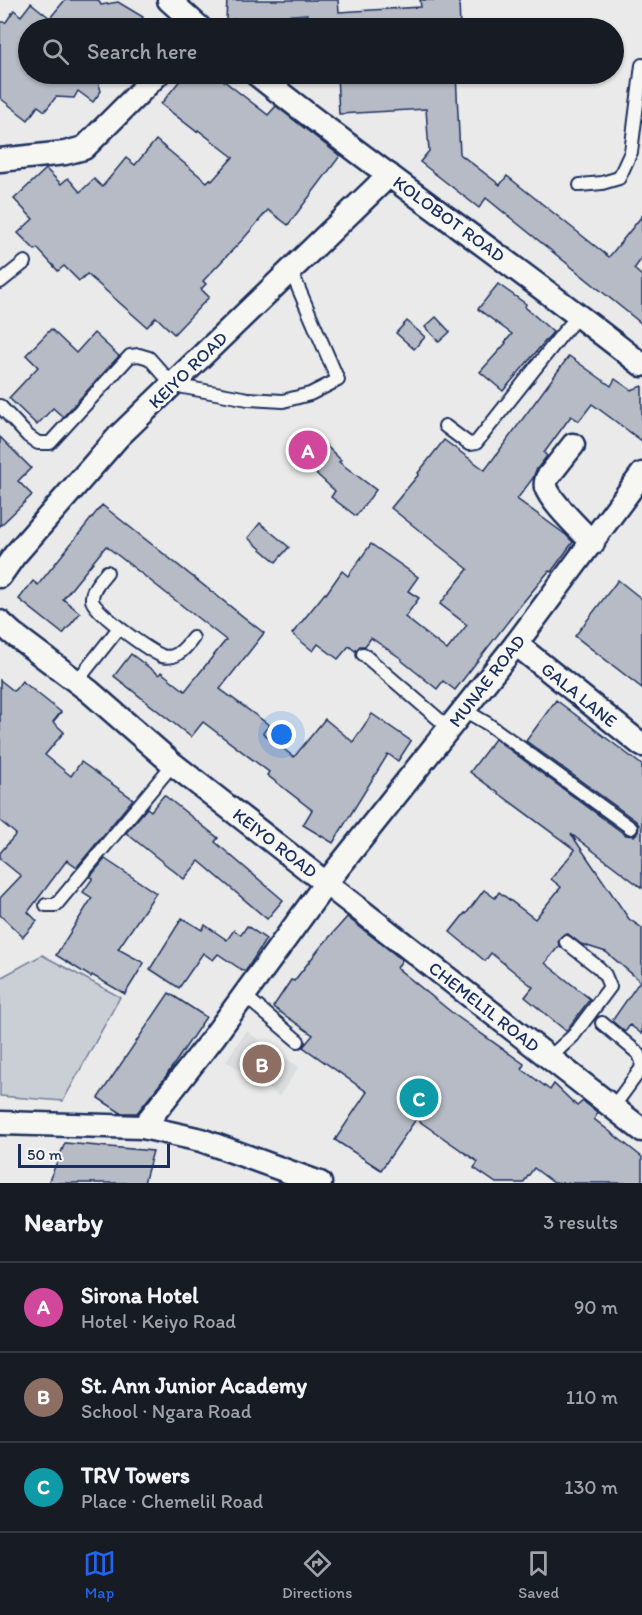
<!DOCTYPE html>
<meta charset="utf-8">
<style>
:root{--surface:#171b24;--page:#20242c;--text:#f1f3f6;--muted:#9ea1a6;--line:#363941;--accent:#2563eb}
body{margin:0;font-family:Itim,sans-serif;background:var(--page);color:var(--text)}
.scale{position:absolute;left:18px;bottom:15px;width:152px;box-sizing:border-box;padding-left:6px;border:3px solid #1b2f5e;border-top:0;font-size:16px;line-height:21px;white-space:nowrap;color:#1b2f5e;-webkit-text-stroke:4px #f6f6f2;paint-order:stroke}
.you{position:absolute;left:282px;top:735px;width:21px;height:21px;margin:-15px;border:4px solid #fff;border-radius:50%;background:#1a73e8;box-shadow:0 0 0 9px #1a73e833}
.badge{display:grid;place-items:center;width:39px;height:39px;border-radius:50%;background:var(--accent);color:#fff;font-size:20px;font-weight:700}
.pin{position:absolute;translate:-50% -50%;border:3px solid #fff;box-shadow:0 2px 6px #0006}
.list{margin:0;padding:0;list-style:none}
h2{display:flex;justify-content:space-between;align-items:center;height:78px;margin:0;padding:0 24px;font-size:26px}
h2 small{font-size:20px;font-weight:400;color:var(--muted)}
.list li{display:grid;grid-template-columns:39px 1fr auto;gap:18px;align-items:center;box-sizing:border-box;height:90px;padding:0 24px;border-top:2px solid var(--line)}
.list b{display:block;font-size:22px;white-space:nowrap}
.list p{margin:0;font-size:20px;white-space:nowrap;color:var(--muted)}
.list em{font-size:20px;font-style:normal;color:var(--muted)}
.icon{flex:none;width:33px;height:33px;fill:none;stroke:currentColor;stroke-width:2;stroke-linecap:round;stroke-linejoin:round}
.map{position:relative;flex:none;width:642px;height:1183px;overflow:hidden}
.search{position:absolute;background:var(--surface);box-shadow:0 2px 4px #0004;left:18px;right:18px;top:18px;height:66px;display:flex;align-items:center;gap:15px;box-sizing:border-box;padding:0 21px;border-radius:33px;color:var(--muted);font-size:22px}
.sheet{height:348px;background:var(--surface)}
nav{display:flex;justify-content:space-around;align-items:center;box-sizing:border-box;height:84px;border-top:2px solid var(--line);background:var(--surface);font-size:16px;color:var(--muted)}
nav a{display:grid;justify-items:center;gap:3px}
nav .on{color:var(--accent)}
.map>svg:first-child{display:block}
.built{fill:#dadcde}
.green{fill:#caced5;stroke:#727e9a;stroke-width:1.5}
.building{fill:#b6bbc6;stroke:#1b2f5e;stroke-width:1.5}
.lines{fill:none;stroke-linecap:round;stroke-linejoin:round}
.service-casing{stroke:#1b2f5e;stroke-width:16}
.minor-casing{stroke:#1b2f5e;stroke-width:27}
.service{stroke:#f6f6f2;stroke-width:12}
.minor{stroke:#f6f6f2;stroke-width:22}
.labels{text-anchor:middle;stroke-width:6;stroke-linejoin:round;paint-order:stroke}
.street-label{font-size:18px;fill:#1b2f5e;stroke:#f6f6f2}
</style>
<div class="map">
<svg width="642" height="1183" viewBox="0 0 642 1183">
<rect width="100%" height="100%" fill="#e9eae9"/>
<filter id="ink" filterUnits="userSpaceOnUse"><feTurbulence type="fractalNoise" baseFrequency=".0167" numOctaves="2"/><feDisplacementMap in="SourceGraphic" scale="12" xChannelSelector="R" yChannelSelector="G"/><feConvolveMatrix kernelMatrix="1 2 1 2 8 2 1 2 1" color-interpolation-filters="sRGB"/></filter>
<g filter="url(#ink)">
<polygon class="built" points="246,1031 299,1067 279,1096 226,1061"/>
<polygon class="green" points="42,955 120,997 63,1101 0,1096 0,978"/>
<g class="building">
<polygon points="65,0 98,0 101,5 118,2 143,17 137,28 28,28 28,74 96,74 101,91 93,102 78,91 74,98 56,97 45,111 38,106 28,120 0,98 0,22 6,22 14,10 21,16 31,3 50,18"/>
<polygon points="227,0 338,0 339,12 421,7 420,0 459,0 460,28 335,28 334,25 308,27 307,14 226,20"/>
<polygon points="185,74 215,74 268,115 276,106 340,156 288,225 268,210 245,237 203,281 206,284 201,289 209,297 174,334 156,317 147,327 87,274 79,281 64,266 58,271 37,248 35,250 18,233 33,219 14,199 46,169 61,184 68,178 80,192 94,179 102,187 126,158 135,165 156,140 207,182 210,179 212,181 233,157 198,130 197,132 161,104"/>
<polygon points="337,74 456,74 460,154 500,185 507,176 609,257 642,216 642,258 634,269 642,276 642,324 486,198 479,208 420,162 429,151 426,109 339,114"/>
<polygon points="498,284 526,304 525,307 553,332 503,391 480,372 506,343 505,342 512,334 478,309"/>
<polygon points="436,317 450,332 439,342 425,327"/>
<polygon points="407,321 425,337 414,349 396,333"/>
<polygon points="51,329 76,353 94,333 119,356 63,417 53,408 37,425 9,398 38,367 26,355"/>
<polygon points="569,356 611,386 615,379 631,390 642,386 642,441 592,404 579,421 571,416 544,453 547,456 536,470 533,478 517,499 566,535 573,542 551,572 549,571 520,606 455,690 443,681 437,689 401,660 402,659 371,638 365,646 360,646 355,651 349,646 338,659 318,644 313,651 292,634 325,593 326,594 342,571 348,576 371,544 418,577 408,591 419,598 405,617 447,650 467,625 440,604 468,569 391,508 419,474 418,473 444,440 485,470"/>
<polygon points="311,431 341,460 339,462 376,490 356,516 331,497 335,491 292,451"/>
<polygon points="0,437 31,468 18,481 32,495 0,526"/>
<polygon points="102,505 264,633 220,689 269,725 263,733 294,757 325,719 353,742 372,714 411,741 398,761 388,754 333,843 303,825 312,810 267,775 269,772 203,722 191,737 114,676 131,654 159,675 161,672 185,691 226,640 106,546 63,599 80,613 63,634 19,599 33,581 38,585"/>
<polygon points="260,523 289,547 276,562 248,538"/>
<polygon points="618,580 642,599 642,688 575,636"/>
<polygon points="0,680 14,691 22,681 61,712 53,722 64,732 45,755 71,776 81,762 133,799 77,867 67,860 28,912 37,921 23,937 0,915 0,898 21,876 0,859 0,853 16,834 0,821"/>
<polygon points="556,700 642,765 642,888 571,834 629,919 642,928 642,1034 630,1025 625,1032 612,1021 640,981 606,952 581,944 568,934 564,934 558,940 559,946 545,963 590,999 566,1031 525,997 533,987 491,953 485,961 450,932 465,913 466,914 484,890 495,898 499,892 535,919 561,887 551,879 575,850 470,772 495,739 626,835 634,836 638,832 639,825 636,821 526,741"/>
<polygon points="164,795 218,838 215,842 283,900 267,919 199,861 184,879 126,833 147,808 151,811"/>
<polygon points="105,859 156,893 118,949 144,963 125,994 92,975 91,977 56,955 92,898 83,892 93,878 90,877"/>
<polygon points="347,917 402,960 397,968 455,1015 524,1064 522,1069 550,1090 554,1084 577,1106 583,1101 598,1113 594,1119 642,1157 642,1183 554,1183 534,1168 523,1183 496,1183 474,1168 478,1162 416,1119 381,1170 335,1140 367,1092 303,1047 313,1035 273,1007 291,980 294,981 319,949"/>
<polygon points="182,918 202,930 205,925 227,940 234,930 241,935 247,926 266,939 245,972 218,954 213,960 203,953 179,988 150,969"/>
<polygon points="169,993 206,1017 164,1079 137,1113 121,1113 98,1098"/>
<polygon points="65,1143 153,1151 144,1183 48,1183"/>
</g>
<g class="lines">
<g class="service-casing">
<g id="service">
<polyline points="580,185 602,183 619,178 631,152 642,65"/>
<polyline points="0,282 25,262"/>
<polyline points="0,406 28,436 38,443 50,443 130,356 139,355 149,358 173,385 248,399 283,401 310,394 338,380 291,271"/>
<polyline points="445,426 469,444 476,443 563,333 579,315"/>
<path d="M107,572C101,580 91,589 92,600C94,612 147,649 160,655C163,657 169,657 173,656C182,653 188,644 193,638"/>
<polyline points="363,654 449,728"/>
<polyline points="77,681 119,628"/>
<polyline points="464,710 488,724 631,828"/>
<polyline points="46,905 56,905 173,764"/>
<polyline points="245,996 298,1041"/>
<polyline points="602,1023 639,1054 642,1062 641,1069 613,1107"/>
<polyline points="549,1058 573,1036 610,987 605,975 599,968 566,942"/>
</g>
</g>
<g class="minor-casing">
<g id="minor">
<polyline points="169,0 200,28"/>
<path d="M256,74C382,174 516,265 642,365"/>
<polyline points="0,160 65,153 84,148 158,74"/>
<path d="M573,445L547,478C546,482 545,483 546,487C550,501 581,531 593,543"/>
<polyline points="0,576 14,556 118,437 389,175"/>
<polyline points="0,622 12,633 89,691 173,764 642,1130"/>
<polyline points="516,644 642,745"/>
<polyline points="0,1123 143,1127 201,1140 320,1183"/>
<polyline points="143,1127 213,1038 326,883 516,644 642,474"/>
</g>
</g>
<use href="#service" class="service"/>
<use href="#minor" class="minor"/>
</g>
</g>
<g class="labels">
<g class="street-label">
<text transform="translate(449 219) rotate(36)" y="6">KOLOBOT ROAD</text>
<text transform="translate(188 370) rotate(-44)" y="6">KEIYO ROAD</text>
<text transform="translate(487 681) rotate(-52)" y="6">MUNAE ROAD</text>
<text transform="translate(579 695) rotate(39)" y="6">GALA LANE</text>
<text transform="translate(275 843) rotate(38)" y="6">KEIYO ROAD</text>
<text transform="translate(484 1007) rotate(38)" y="6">CHEMELIL ROAD</text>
</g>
</g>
</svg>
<div class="scale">50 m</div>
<div class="you"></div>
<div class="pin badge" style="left:308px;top:450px;background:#d1479c">A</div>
<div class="pin badge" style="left:262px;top:1064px;background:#8d6e63">B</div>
<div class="pin badge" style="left:419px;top:1098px;background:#0f9aa8">C</div>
<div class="search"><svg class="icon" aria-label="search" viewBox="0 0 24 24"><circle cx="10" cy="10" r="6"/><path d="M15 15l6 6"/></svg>Search here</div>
</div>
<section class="sheet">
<h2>Nearby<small>3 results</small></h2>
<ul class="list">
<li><span class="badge" style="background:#d1479c">A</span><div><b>Sirona Hotel</b><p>Hotel · Keiyo Road</p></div><em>90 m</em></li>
<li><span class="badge" style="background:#8d6e63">B</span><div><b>St. Ann Junior Academy</b><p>School · Ngara Road</p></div><em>110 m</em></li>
<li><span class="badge" style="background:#0f9aa8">C</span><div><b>TRV Towers</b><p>Place · Chemelil Road</p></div><em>130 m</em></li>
</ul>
</section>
<nav>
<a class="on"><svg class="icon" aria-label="map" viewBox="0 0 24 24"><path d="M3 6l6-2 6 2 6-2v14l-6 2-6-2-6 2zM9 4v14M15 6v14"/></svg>Map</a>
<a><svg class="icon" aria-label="directions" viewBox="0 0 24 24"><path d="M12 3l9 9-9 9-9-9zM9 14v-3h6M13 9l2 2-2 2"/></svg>Directions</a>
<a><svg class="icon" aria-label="saved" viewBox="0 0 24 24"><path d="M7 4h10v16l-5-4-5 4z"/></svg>Saved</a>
</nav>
